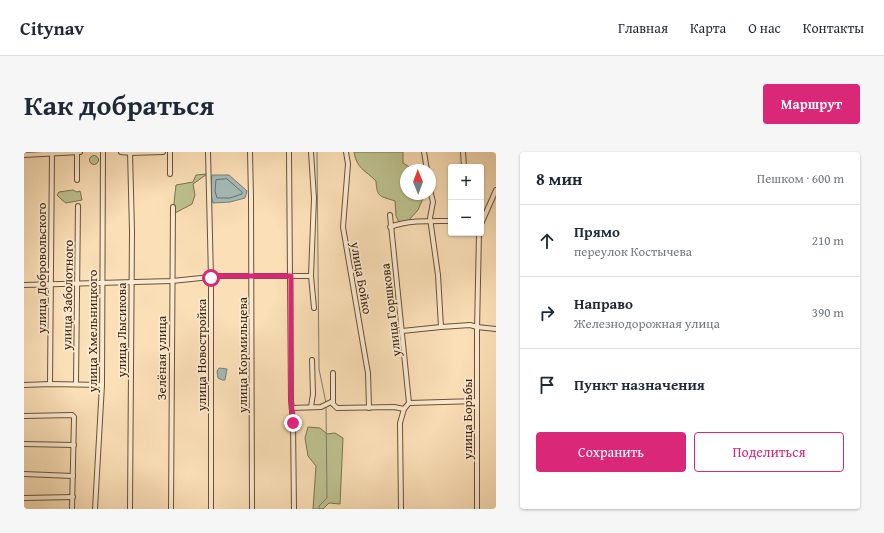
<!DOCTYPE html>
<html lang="ru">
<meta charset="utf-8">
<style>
:root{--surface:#fff;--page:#f6f6f7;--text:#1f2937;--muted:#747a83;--line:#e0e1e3;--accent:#db2777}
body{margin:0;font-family:"Gentium Book Plus",serif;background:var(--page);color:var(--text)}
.controls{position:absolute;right:12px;top:12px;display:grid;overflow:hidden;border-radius:4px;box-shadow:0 1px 3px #0004}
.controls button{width:36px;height:36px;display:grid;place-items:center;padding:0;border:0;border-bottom:1px solid var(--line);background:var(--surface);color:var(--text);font:20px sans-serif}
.compass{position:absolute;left:376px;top:12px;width:36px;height:36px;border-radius:50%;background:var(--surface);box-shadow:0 1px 3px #0004;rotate:359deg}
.stop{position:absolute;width:12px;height:12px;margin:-9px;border:3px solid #db2777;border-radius:50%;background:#fff}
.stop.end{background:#db2777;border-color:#fff;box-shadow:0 1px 4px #0008}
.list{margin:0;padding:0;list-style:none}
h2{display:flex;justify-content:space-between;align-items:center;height:52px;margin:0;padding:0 16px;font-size:17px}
h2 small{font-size:13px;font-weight:400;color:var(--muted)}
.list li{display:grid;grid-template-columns:26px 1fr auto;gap:12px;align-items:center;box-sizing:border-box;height:72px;padding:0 16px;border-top:1px solid var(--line)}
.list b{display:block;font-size:15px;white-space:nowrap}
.list p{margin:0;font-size:13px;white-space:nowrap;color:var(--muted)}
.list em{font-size:13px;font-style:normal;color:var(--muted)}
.actions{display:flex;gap:8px;padding:12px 16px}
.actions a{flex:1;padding:9px 0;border:1px solid var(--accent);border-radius:4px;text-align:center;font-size:14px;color:var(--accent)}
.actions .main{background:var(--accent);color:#fff}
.icon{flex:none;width:22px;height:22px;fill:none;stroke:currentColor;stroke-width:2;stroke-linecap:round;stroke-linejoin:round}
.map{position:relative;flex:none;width:472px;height:357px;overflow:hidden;border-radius:4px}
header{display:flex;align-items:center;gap:24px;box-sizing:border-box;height:56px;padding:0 20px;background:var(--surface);border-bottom:1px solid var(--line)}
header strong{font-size:19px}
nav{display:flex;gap:22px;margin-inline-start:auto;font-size:14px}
.intro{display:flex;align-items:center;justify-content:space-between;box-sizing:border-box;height:96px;padding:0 24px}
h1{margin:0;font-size:28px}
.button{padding:10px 18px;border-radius:4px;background:var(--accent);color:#fff;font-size:14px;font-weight:700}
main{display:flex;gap:24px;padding:0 24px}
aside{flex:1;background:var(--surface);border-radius:4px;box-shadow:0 1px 3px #0004}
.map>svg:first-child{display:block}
.green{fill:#bdc28f;stroke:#7a724f}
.water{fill:#a3bab9;stroke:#787e75}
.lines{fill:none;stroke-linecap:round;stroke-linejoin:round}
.shore{stroke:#6d6e64;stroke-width:1}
.stream{stroke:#787e75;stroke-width:1}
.minor-casing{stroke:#685239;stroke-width:6}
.minor{stroke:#fcead0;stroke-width:4}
.route{stroke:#db2777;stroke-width:5}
.labels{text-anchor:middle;stroke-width:3.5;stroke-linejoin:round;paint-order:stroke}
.street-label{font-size:13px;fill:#37230f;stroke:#fcead0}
</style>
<header>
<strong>Citynav</strong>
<nav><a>Главная</a><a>Карта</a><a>О нас</a><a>Контакты</a></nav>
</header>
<div class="intro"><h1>Как добраться</h1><a class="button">Маршрут</a></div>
<main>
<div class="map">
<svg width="472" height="357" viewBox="0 0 472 357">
<rect width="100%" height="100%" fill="#fbdfb7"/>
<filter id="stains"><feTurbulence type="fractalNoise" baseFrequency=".005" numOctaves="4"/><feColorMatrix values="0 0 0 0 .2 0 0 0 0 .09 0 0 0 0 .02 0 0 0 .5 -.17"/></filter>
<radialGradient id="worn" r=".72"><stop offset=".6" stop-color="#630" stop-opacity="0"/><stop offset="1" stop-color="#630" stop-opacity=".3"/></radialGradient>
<g class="green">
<path d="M330,0H379V11L390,18H382V42H400V44L394,58L385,68L375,70L372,64L371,49C356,44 353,46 352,29C341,18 333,17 330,0Z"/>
<circle cx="70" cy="8" r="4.5"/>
<polygon points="183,22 169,32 171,43 168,52 151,61 150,51 152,33 169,30 172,23"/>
<polygon points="49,38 53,40 56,39 58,48 42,51 38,48 33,43 35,40"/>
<polygon points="284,275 296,276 303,282 311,281 319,286 316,352 305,351 299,357 289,357 292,314 284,304 281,286"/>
</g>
<g class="water">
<polygon points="188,23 205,23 223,39 221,46 206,50 189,51 186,39"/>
<polygon points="195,216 203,217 201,228 198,228 194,226 193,219"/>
</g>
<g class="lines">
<polygon class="shore" points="203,27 218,40 218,42 206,46 193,46 191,39 192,28"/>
<g class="stream">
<polyline points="293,0 295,217 302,251"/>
<polyline points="295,357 295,354 303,346 302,254"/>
</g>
<g class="minor-casing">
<g id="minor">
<polyline points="97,0 106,1 139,0"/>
<polyline points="146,0 146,22"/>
<polyline points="184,0 187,126 187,357"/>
<polyline points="226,0 227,45 228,357"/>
<polyline points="265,0 267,248 269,271 270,357"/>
<polyline points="287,0 290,46 287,124 290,156"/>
<polyline points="322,0 324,12 319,75 341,204 344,221 345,256"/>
<polyline points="400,0 403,18"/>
<polyline points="439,0 440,15"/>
<polyline points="0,3 56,0"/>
<polyline points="53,28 53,0"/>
<polyline points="406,38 409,50 406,66 414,123 417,175"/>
<polyline points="366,63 385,251"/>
<polyline points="457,72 472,38"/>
<path d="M366,75C385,68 407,69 427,69"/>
<polyline points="0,133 148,129 196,124 287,124"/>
<polyline points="378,179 417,175 446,173 453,175 472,177"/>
<polyline points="26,232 28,0"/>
<polyline points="52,232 54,54"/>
<polyline points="0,233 26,232 78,233"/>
<polyline points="309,252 309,221"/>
<polyline points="287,255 289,242 288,208"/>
<polyline points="268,256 297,255 307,250 313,256 370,255 380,257 385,251 453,249"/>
<polyline points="0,264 48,263 50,265 48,357"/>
<polyline points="0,292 50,293"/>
<polyline points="0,322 49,324"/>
<polyline points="0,346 49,345"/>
<polyline points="71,357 78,233 79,0"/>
<polyline points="106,357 108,79 106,0"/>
<polyline points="147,357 149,55"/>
<polyline points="377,357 376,271 380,257"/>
<polyline points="453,357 453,178 455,81"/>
</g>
</g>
<use href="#minor" class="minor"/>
</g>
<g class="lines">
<polyline class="route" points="187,126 196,124 267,124 267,248 269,271"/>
</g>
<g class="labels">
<g class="street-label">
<text transform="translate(17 116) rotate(-90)" y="5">улица Добровольского</text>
<text transform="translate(338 126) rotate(80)" y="5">улица Бойко</text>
<text transform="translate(43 143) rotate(-89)" y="5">улица Заболотного</text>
<text transform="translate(366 158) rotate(-97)" y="5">улица Горшкова</text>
<text transform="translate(97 178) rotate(-90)" y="5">улица Лысикова</text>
<text transform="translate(68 179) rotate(-90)" y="5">улица Хмельницкого</text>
<text transform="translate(177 203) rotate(-90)" y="5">улица Новостройка</text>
<text transform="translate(218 203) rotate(-90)" y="5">улица Кормильцева</text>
<text transform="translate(137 206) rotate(-90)" y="5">Зелёная улица</text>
<text transform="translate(443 267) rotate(-90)" y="5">улица Борьбы</text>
</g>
</g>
<rect width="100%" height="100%" filter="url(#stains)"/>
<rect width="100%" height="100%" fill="url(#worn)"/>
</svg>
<div class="controls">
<button>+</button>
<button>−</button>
</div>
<svg class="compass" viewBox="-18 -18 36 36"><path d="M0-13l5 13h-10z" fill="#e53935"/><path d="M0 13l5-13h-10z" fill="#747a83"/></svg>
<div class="stop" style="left:187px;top:126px"></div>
<div class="stop end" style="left:269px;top:271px"></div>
</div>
<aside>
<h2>8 мин<small>Пешком · 600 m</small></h2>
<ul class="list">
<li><svg class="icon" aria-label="ahead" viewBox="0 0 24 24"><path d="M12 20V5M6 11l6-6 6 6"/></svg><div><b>Прямо</b><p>переулок Костычева</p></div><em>210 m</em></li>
<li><svg class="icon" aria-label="right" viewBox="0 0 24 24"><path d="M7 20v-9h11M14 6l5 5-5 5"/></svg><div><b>Направо</b><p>Железнодорожная улица</p></div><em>390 m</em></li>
<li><svg class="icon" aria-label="arrive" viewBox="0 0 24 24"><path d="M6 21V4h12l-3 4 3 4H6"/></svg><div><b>Пункт назначения</b></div></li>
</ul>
<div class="actions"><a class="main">Сохранить</a><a>Поделиться</a></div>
</aside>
</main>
